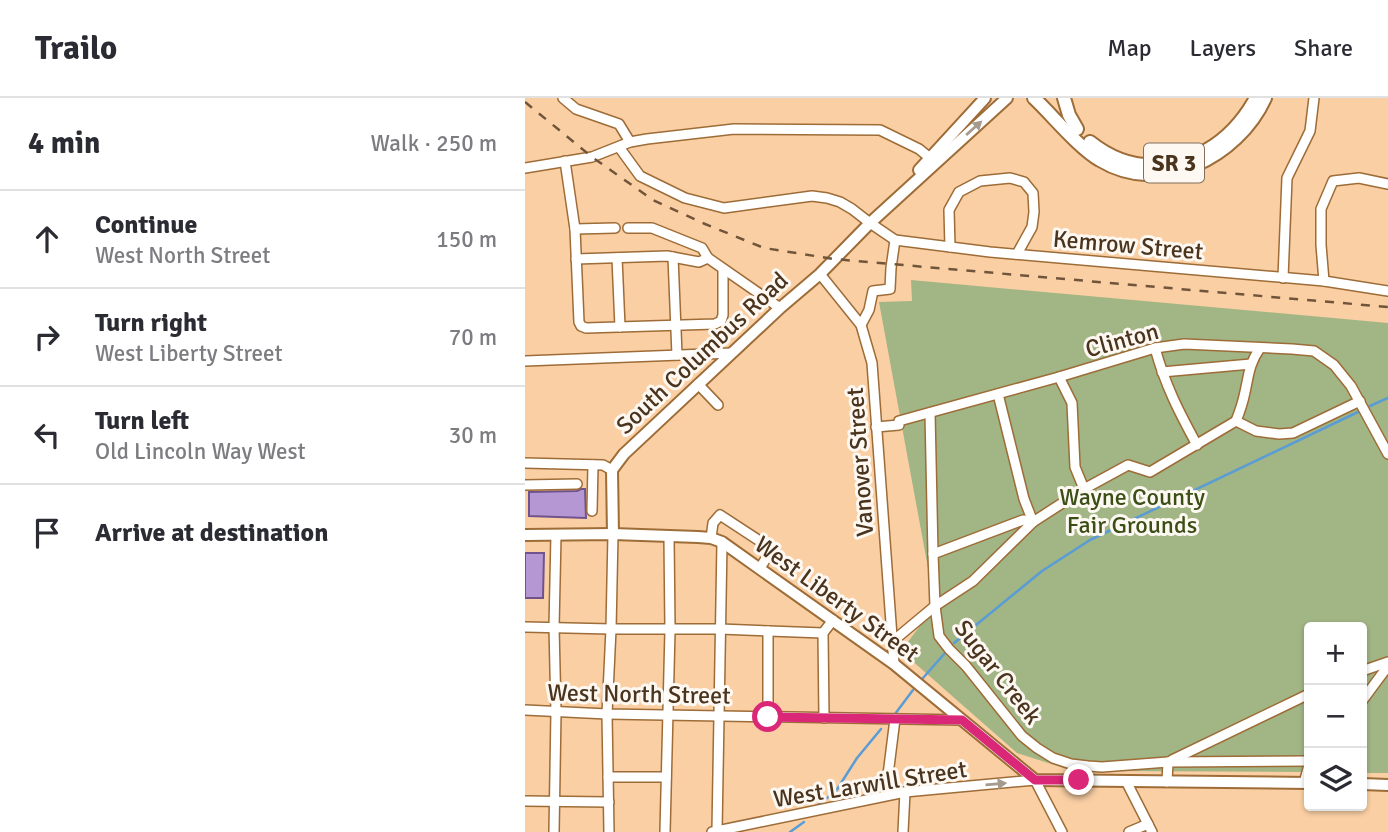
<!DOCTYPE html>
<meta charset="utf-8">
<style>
:root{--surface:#fff;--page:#f7f7f7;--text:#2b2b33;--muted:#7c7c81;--line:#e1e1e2}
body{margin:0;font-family:Signika,sans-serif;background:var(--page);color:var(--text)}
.controls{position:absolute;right:21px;bottom:21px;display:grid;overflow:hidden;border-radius:7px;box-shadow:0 2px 5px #0004}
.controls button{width:63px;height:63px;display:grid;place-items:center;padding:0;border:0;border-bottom:2px solid var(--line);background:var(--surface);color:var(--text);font:35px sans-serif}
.stop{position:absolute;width:21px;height:21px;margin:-16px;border:5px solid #db2777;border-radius:50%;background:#fff}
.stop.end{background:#db2777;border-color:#fff;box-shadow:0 2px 7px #0008}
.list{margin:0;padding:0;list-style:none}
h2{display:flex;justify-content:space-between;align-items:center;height:91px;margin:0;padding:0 28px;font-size:30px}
h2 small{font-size:23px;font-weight:400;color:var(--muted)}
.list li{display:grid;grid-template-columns:46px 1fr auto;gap:21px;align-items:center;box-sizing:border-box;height:98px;padding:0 28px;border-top:2px solid var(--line)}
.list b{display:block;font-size:26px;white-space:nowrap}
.list p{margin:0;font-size:23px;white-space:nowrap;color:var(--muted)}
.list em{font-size:23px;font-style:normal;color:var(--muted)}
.icon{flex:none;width:38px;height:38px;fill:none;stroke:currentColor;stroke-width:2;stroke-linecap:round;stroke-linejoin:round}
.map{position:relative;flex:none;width:863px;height:734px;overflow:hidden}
header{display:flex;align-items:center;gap:42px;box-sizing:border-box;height:98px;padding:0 35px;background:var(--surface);border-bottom:2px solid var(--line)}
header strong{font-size:33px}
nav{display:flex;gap:38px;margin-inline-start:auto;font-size:24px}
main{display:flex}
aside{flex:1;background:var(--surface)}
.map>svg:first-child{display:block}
.green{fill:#a1b585}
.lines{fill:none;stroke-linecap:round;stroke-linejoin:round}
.stream{stroke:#599cd6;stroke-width:2.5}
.building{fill:#b597d4;stroke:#70538c;stroke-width:2}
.minor-casing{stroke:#9d6c37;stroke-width:12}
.major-casing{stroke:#9d6c37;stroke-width:14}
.highway-casing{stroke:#9d6c37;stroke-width:16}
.minor{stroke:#fff;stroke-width:9}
.major{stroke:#fff;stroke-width:10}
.highway{stroke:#fff;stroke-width:12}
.rail{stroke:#70553b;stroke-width:2.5;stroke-dasharray:9 9;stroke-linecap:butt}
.oneway{fill:#a49a8e}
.route{stroke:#db2777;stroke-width:9}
.labels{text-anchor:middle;stroke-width:6;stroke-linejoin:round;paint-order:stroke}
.shield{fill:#fdf8f2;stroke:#806f5e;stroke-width:2}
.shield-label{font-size:23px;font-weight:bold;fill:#4a341e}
.street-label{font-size:24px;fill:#4a341e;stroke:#fdf8f2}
.park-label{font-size:24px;fill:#3a4e16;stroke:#fdf8f2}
</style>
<header>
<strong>Trailo</strong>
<nav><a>Map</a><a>Layers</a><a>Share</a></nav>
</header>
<main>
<aside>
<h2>4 min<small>Walk · 250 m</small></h2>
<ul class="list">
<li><svg class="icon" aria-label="ahead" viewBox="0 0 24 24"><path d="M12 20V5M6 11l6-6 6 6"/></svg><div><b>Continue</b><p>West North Street</p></div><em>150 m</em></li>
<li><svg class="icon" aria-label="right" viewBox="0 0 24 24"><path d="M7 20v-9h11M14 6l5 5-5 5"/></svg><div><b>Turn right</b><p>West Liberty Street</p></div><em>70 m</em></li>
<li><svg class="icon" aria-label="left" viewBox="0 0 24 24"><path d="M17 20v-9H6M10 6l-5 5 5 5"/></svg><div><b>Turn left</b><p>Old Lincoln Way West</p></div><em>30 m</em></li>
<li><svg class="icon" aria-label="arrive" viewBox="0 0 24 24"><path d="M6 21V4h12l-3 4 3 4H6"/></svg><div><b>Arrive at destination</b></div></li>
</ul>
</aside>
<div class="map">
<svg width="863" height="734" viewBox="0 0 863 734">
<rect width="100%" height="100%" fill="#facfa4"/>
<polygon class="green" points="386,182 863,225 863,675 837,675 837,529 784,529 784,674 580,673 542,671 492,655 376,553 410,508 354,204 387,203"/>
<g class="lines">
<g class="stream">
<polyline points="845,308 863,300"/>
<polyline points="429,545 517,473 565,442 833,314"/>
<polyline points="398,580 420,555"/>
<polyline points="370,616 388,592"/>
<polyline points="293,707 311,693 332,660 356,631"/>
<polyline points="265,734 279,724"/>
</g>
</g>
<g class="building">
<polygon points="56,391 60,391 61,420 4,418 4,394 52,393"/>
<polygon points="0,455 19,455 18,500 0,500"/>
</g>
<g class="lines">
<g class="minor-casing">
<g id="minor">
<polyline points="38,0 51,11 94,26 105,44"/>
<polyline points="94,49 115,78 160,100 199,110 287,98 302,100 315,104 327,111 345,125 370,142 465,154 799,183 863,193"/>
<polyline points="40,63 50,131 90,130"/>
<polyline points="0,70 67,59 105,44 122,41 209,31 355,32 394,51 410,64"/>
<polyline points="103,130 127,130 177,150 183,160 255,210"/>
<polyline points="50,131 54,224 56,228 61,230 190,226 196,223 198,217 198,171"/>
<polyline points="425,149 424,112 434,94 455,83 485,80 499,84 508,95 509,114 507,129 492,156"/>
<polyline points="148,159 152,257"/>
<polyline points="92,160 95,229"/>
<polyline points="51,161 142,158 174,164 183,160"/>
<polyline points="295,176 336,227 347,265 369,566"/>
<polyline points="758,180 762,80 785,33 789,0"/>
<polyline points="799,183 796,147 796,111 808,83 834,80 863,86"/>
<polyline points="336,227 344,212 348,193 365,191 366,170 370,142"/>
<path d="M630,250C640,287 654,314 672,347"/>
<polyline points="0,263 207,255"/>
<polyline points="637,274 726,266"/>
<polyline points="534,279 547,305 550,369 559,391"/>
<polyline points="173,286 193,307"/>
<polyline points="473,296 499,401 508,424"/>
<polyline points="405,315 408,456 410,508 414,538 424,551 441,568 497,638 512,650 528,660 546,666 563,668 577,669 643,664 784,663"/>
<polyline points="711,323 731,333 754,336 768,335 835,303"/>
<path d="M711,323C715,313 718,304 720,294C724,276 724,266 735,250"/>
<polyline points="351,329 374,327 374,323 534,279 630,250 659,246 767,251 789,253 809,267 826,288 863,356"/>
<polyline points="0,365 78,367 87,372"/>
<polyline points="0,387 52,386"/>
<polyline points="67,413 68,367"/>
<polyline points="186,440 188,425 195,417 247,451 235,470"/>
<polyline points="408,456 498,422 508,424"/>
<polyline points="0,529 86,531 195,531 298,535"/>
<polyline points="368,543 410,508 448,483 508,424 559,391 603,367 625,374 711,323"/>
<polyline points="837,573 863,564"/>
<polyline points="837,603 863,568"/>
<polyline points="0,612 82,616 437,622"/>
<polyline points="243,619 243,533"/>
<polyline points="299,620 298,535 308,522"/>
<polyline points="647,662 784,596"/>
<polyline points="83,679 141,679"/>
<polyline points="601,683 627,734"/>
<polyline points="642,684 643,664"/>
<polyline points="779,685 784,667"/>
<polyline points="363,697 363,677 370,621"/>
<polyline points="0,703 84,704"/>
<polyline points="192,733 197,444"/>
<polyline points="29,734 31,614 29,529 31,437"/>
<polyline points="84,734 82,616 86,531 88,436"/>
<polyline points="140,734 145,532 144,439"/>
<polyline points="187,734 380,694 510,682 537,734"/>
<polyline points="378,734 380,694"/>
<polyline points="604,734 623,726"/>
</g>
</g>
<g class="major-casing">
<g id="major">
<polyline points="394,72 460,0"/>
<polyline points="88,436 87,372 99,356 255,210 295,176 345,125 482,0"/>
<polyline points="0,437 88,436 173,439 186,440 197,444 369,566 510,682 784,685"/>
<polyline points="837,686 863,687"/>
</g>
</g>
<g class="highway-casing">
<g id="highway">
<path d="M509,0C528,18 554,50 575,62C636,99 713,59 740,0"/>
<polyline points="539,0 544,17 552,31"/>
<path d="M565,44C590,64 617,72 648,65"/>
<path d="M682,52C703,40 719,22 731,0"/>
</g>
</g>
<use href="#minor" class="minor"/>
<use href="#major" class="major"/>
<use href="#highway" class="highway"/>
<polyline class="rail" points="0,4 67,59 128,102 180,126 239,150 309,161 366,166 863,209"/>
</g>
<defs><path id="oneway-solid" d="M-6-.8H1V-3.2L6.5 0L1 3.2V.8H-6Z" transform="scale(1.75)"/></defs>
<g class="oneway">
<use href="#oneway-solid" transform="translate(449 30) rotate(-42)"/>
<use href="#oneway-solid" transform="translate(471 686) rotate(-5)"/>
</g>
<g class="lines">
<polyline class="route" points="243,619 437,622 510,682 554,682"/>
</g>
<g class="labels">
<rect class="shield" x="619" y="45.5" width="60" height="39" rx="5"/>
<g class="shield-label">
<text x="649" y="73">SR 3</text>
</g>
<g class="street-label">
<text transform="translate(603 147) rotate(5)" y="8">Kemrow Street</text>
<text transform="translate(597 242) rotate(-15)" y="8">Clinton</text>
<text transform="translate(177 255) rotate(-43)" y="8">South Columbus Road</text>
<text transform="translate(335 364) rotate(-94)" y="8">Vanover Street</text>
<text transform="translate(312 501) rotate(36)" y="8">West Liberty Street</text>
<text transform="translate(473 574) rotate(52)" y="8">Sugar Creek</text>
<text transform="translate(114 596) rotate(1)" y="8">West North Street</text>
<text transform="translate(345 686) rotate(-9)" y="8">West Larwill Street</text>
</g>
<g class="park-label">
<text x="607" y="407">Wayne County<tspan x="607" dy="28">Fair Grounds</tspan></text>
</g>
</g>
</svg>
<div class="controls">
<button>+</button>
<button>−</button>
<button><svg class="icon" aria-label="layers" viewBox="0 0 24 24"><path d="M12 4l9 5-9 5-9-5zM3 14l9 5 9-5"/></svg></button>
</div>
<div class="stop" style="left:243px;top:619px"></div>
<div class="stop end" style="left:554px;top:682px"></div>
</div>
</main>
